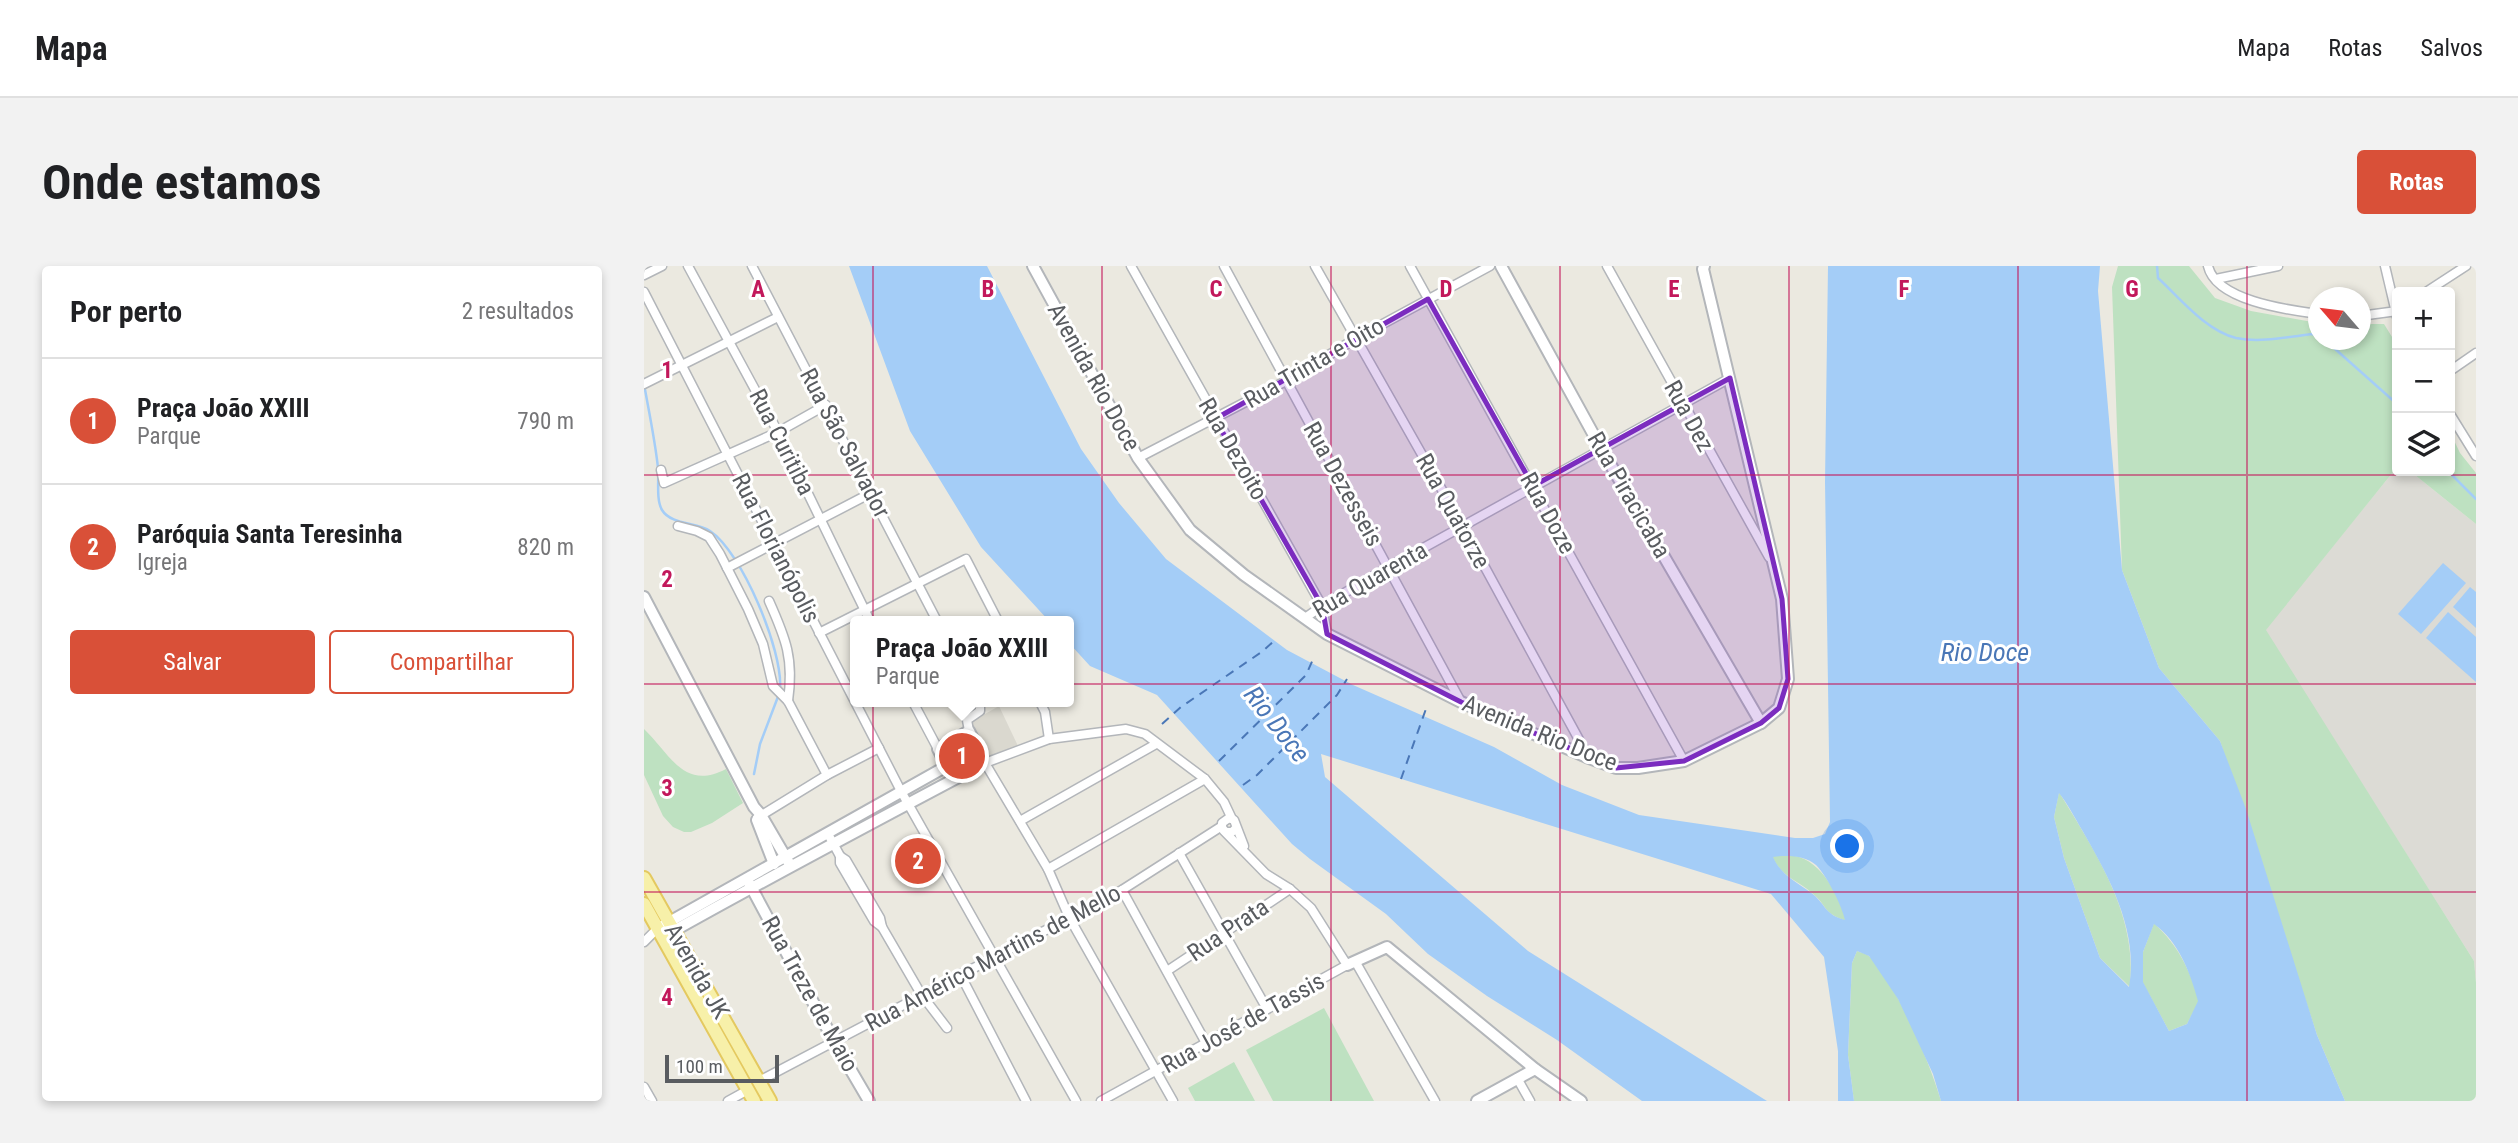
<!DOCTYPE html>
<html lang="pt">
<meta charset="utf-8">
<style>
:root{--surface:#fff;--page:#f2f2f2;--text:#202124;--muted:#757577;--line:#e0e0e0;--accent:#d95038}
body{margin:0;font-family:"Roboto Condensed",sans-serif;background:var(--page);color:var(--text)}
.controls{position:absolute;right:21px;top:21px;display:grid;overflow:hidden;border-radius:7px;box-shadow:0 4px 10px #0003}
.controls button{width:63px;height:63px;display:grid;place-items:center;padding:0;border:0;border-bottom:2px solid var(--line);background:var(--surface);color:var(--text);font:35px sans-serif}
.compass{position:absolute;left:1664px;top:21px;width:63px;height:63px;border-radius:50%;background:var(--surface);box-shadow:0 4px 10px #0003;rotate:298deg}
.scale{position:absolute;left:21px;bottom:18px;width:114px;box-sizing:border-box;padding-left:7px;border:4px solid #595c60;border-top:0;font-size:19px;line-height:24px;white-space:nowrap;color:#595c60;-webkit-text-stroke:5px #fff;paint-order:stroke}
.you{position:absolute;left:1204px;top:581px;width:24px;height:24px;margin:-18px;border:5px solid #fff;border-radius:50%;background:#1a73e8;box-shadow:0 0 0 10px #1a73e833}
.badge{display:grid;place-items:center;width:46px;height:46px;border-radius:50%;background:var(--accent);color:#fff;font-size:23px;font-weight:700}
.pin{position:absolute;translate:-50% -50%;border:4px solid #fff;box-shadow:0 2px 7px #0006}
.popup{position:absolute;left:206px;top:350px;width:224px;height:91px;box-sizing:border-box;display:grid;place-content:center;border-radius:7px;background:var(--surface);filter:drop-shadow(0 2px 5px #0005);font-size:23px;white-space:nowrap;color:var(--muted)}
.popup b{font-size:26px;color:var(--text)}
.popup::after{content:'';position:absolute;left:50%;top:100%;margin-left:-14px;border:14px solid transparent;border-top-color:var(--surface)}
.list{margin:0;padding:0;list-style:none}
h2{display:flex;justify-content:space-between;align-items:center;height:91px;margin:0;padding:0 28px;font-size:30px}
h2 small{font-size:23px;font-weight:400;color:var(--muted)}
.list li{display:grid;grid-template-columns:46px 1fr auto;gap:21px;align-items:center;box-sizing:border-box;height:126px;padding:0 28px;border-top:2px solid var(--line)}
.list b{display:block;font-size:26px;white-space:nowrap}
.list p{margin:0;font-size:23px;white-space:nowrap;color:var(--muted)}
.list em{font-size:23px;font-style:normal;color:var(--muted)}
.actions{display:flex;gap:14px;padding:21px 28px}
.actions a{flex:1;padding:16px 0;border:2px solid var(--accent);border-radius:7px;text-align:center;font-size:24px;color:var(--accent)}
.actions .main{background:var(--accent);color:#fff}
.icon{flex:none;width:38px;height:38px;fill:none;stroke:currentColor;stroke-width:2;stroke-linecap:round;stroke-linejoin:round}
.map{position:relative;flex:none;width:1832px;height:835px;overflow:hidden;border-radius:7px}
header{display:flex;align-items:center;gap:42px;box-sizing:border-box;height:98px;padding:0 35px;background:var(--surface);border-bottom:2px solid var(--line)}
header strong{font-size:33px}
nav{display:flex;gap:38px;margin-inline-start:auto;font-size:24px}
.intro{display:flex;align-items:center;justify-content:space-between;box-sizing:border-box;height:168px;padding:0 42px}
h1{margin:0;font-size:49px}
.button{padding:18px 32px;border-radius:7px;background:var(--accent);color:#fff;font-size:24px;font-weight:700}
main{display:flex;gap:42px;padding:0 42px}
aside{flex:1;background:var(--surface);border-radius:7px;box-shadow:0 4px 10px #0003}
.map>svg:first-child{display:block}
.industrial{fill:#dcdbd5}
.education{fill:#dad8cf}
.green{fill:#bee1c1}
.water{fill:#a4cdf7;fill-rule:evenodd}
.lines{fill:none;stroke-linecap:round;stroke-linejoin:round}
.stream{stroke:#a4cdf7;stroke-width:2.5}
.ferry{stroke:#4a77b7;stroke-width:2;stroke-dasharray:9 7;stroke-linecap:butt}
.minor-casing{stroke:#b3b6ba;stroke-width:11}
.tertiary-casing{stroke:#b3b6ba;stroke-width:14}
.primary-casing{stroke:#e4c960;stroke-width:16}
.minor{stroke:#fff;stroke-width:8}
.tertiary{stroke:#fff;stroke-width:10}
.primary{stroke:#f7f0a9;stroke-width:12}
.marked{fill:#7b2cbf;fill-opacity:0.2;stroke:#7b2cbf;stroke-width:5;stroke-linejoin:round}
.grid{fill:none;stroke:#c2185b;stroke-width:2;stroke-opacity:0.55}
.labels{text-anchor:middle;stroke-width:6;stroke-linejoin:round;paint-order:stroke}
.street-label{font-size:24px;fill:#595c60;stroke:#fff}
.water-label{font-size:26px;font-style:italic;fill:#4a77b7;stroke:#fff}
.grid-label{font-size:23px;text-anchor:middle;font-weight:bold;fill:#c2185b;stroke:#fff;stroke-width:6;stroke-linejoin:round;paint-order:stroke}
</style>
<header>
<strong>Mapa</strong>
<nav><a>Mapa</a><a>Rotas</a><a>Salvos</a></nav>
</header>
<div class="intro"><h1>Onde estamos</h1><a class="button">Rotas</a></div>
<main>
<aside>
<h2>Por perto<small>2 resultados</small></h2>
<ul class="list">
<li><span class="badge">1</span><div><b>Praça João XXIII</b><p>Parque</p></div><em>790 m</em></li>
<li><span class="badge">2</span><div><b>Paróquia Santa Teresinha</b><p>Igreja</p></div><em>820 m</em></li>
</ul>
<div class="actions"><a class="main">Salvar</a><a>Compartilhar</a></div>
</aside>
<div class="map">
<svg width="1832" height="835" viewBox="0 0 1832 835">
<rect width="100%" height="100%" fill="#ebe9e0"/>
<polygon class="industrial" points="1753,201 1753,205 1766,205 1832,258 1832,717 1830,695 1621,364"/>
<polygon class="education" points="355,440 375,482 344,494 327,456"/>
<g class="green">
<polygon points="1474,0 1545,0 1571,32 1607,45 1674,57 1674,74 1716,74 1717,58 1740,58 1753,79 1753,201 1622,364 1830,695 1832,717 1832,835 1701,835 1673,769 1576,475 1515,402 1478,304 1468,21"/>
<polygon points="1806,166 1816,187 1832,207 1832,258 1766,205 1806,205"/>
<path d="M0,463C27,489 40,525 82,503L99,537L68,557L47,566H40L29,561L19,550L0,509Z"/>
<polygon points="323,471 337,496 312,510 298,484"/>
<path d="M1415,526C1451,586 1494,648 1486,721L1456,692L1420,592L1410,551Z"/>
<path d="M1128,590C1136,590 1144,589 1151,590C1178,595 1196,631 1202,655C1177,646 1185,641 1168,627C1152,613 1138,612 1128,590Z"/>
<path d="M1510,657C1535,681 1545,702 1555,735L1543,758L1525,765L1499,717V686Z"/>
<path d="M1213,685C1218,687 1224,688 1227,692C1256,726 1284,792 1297,835H1210L1204,789L1208,697Z"/>
<polygon points="680,742 730,835 629,835 602,784"/>
<polygon points="590,796 611,835 551,835 544,822"/>
</g>
<g class="water">
<path d="M205,0H343L437,183L475,237L522,293L643,384L709,419L850,481L918,519L995,549L1151,572H1169L1181,568L1186,556L1181,216L1184,0H1456L1454,25L1478,304L1515,402L1576,475L1602,543L1673,769L1701,835H1297L1289,808L1254,733L1225,690L1213,685L1208,697L1204,789L1210,835H1194V785L1180,691L1127,628L677,488L681,511L884,685L1123,835H998L913,774L843,730L784,688L742,648L666,593L648,578L513,429L446,400L425,377V355H405L337,281L266,165ZM1415,527C1423,537 1431,552 1438,564C1465,611 1495,665 1485,721L1456,692L1420,592L1410,551ZM1129,591C1142,589 1161,589 1172,599C1183,610 1198,640 1201,654C1179,648 1182,637 1166,626C1151,615 1137,609 1129,591ZM1510,658C1535,676 1546,706 1554,735L1543,758L1525,765L1499,716V686Z"/>
<polygon points="1799,297 1822,317 1777,368 1754,348"/>
<polygon points="1826,321 1832,326 1832,362 1809,341"/>
<polygon points="1804,346 1832,371 1832,416 1782,372"/>
</g>
<g class="lines">
<g class="stream">
<path d="M1513,0L1514,12C1536,32 1561,64 1592,72C1616,77 1644,71 1669,68L1674,71"/>
<polyline points="1681,74 1753,138"/>
<path d="M0,118C5,146 11,174 14,202C15,215 12,234 18,244C27,259 53,256 66,265C98,286 139,385 136,422"/>
<polyline points="1804,205 1832,233"/>
<polyline points="110,508 116,478 135,428"/>
</g>
<g class="ferry">
<polyline points="518,458 537,441 619,385 631,374"/>
<polyline points="575,495 662,409 670,391"/>
<polyline points="757,513 783,440"/>
<polyline points="599,519 613,509 693,429 703,413"/>
</g>
<g class="minor-casing">
<g id="minor">
<polyline points="44,0 134,166 226,355"/>
<polyline points="108,0 293,355"/>
<polyline points="487,0 678,340 683,368"/>
<polyline points="580,0 817,436"/>
<polyline points="671,0 819,261 945,492"/>
<polyline points="766,0 1040,495"/>
<polyline points="963,0 1125,291"/>
<path d="M1564,0C1572,35 1645,44 1674,48"/>
<polyline points="1741,0 1753,51"/>
<polyline points="0,9 18,0"/>
<polyline points="1572,13 1634,0"/>
<polyline points="0,26 258,527 432,835"/>
<polyline points="1782,26 1822,0"/>
<polyline points="1716,50 1753,45"/>
<polyline points="1806,105 1832,87"/>
<polyline points="0,118 134,51"/>
<polyline points="1806,148 1832,190"/>
<polyline points="494,192 642,115 711,73 846,0"/>
<polyline points="17,204 20,217 134,166 182,139"/>
<polyline points="34,260 53,265 65,271 76,288 104,343 119,378 129,420 144,435 183,509"/>
<polyline points="83,302 227,227"/>
<path d="M125,335C142,373 150,393 144,435"/>
<polyline points="661,352 678,340 745,301 1086,112"/>
<polyline points="175,367 322,293 354,355"/>
<polyline points="269,436 294,483"/>
<polyline points="396,436 401,446 405,473"/>
<polyline points="325,465 323,454 336,445 336,436"/>
<polyline points="113,552 183,509 235,482"/>
<polyline points="376,555 512,478"/>
<polyline points="592,562 588,566 582,566 578,562 578,557 585,552 590,554 600,580"/>
<polyline points="184,568 196,590 196,597 230,655 238,661"/>
<polyline points="535,587 623,743"/>
<polyline points="196,590 202,594 236,652 238,661 277,728 303,762"/>
<polyline points="404,603 561,513"/>
<polyline points="478,624 562,777"/>
<polyline points="0,676 14,662"/>
<polyline points="711,695 791,835"/>
<polyline points="523,705 646,623"/>
<polyline points="316,708 382,835"/>
<polyline points="873,812 886,835"/>
<polyline points="115,815 478,624 578,560"/>
<polyline points="0,821 8,835"/>
<polyline points="84,835 104,824"/>
<polyline points="457,835 703,699 667,642 646,623 622,608 580,565"/>
<polyline points="529,835 425,651 404,603 341,497 405,473 482,463 501,468 561,513 580,536 588,553"/>
</g>
</g>
<g class="tertiary-casing">
<g id="tertiary">
<polyline points="389,0 494,192 546,264 600,309 683,368 817,436 945,492 972,502 994,502 1040,495 1117,457 1135,442 1144,413 1138,333 1059,3 1060,0"/>
<polyline points="857,0 958,184 1117,457"/>
<polyline points="0,331 110,541 117,549 145,597"/>
<polyline points="113,554 130,598"/>
<polyline points="105,617 191,777 225,835"/>
<polyline points="18,660 303,500"/>
<path d="M24,668C129,609 235,553 341,497L325,465L294,483L310,513"/>
<polyline points="703,699 743,681 891,803 937,835"/>
<polyline points="833,835 891,803"/>
</g>
</g>
<g class="primary-casing">
<g id="primary">
<polyline points="0,612 126,835"/>
<polyline points="0,638 110,835"/>
</g>
</g>
<use href="#minor" class="minor"/>
<use href="#tertiary" class="tertiary"/>
<use href="#primary" class="primary"/>
</g>
<path class="marked" d="M784,33L889,220L1086,112L1138,333L1144,413L1135,442L1117,457L1040,495L972,502L817,436L683,368L678,340L571,153Z"/>
<path class="grid" d="M229,0V835M458,0V835M687,0V835M916,0V835M1145,0V835M1374,0V835M1603,0V835M0,209H1832M0,418H1832M0,626H1832"/>
<g class="labels">
<g class="street-label">
<text transform="translate(670 97) rotate(-30)" y="8">Rua Trinta e Oito</text>
<text transform="translate(450 111) rotate(61)" y="8">Avenida Rio Doce</text>
<text transform="translate(1045 150) rotate(61)" y="8">Rua Dez</text>
<text transform="translate(138 176) rotate(63)" y="8">Rua Curitiba</text>
<text transform="translate(201 177) rotate(62)" y="8">Rua São Salvador</text>
<text transform="translate(589 183) rotate(60)" y="8">Rua Dezoito</text>
<text transform="translate(699 218) rotate(61)" y="8">Rua Dezesseis</text>
<text transform="translate(985 229) rotate(60)" y="8">Rua Piracicaba</text>
<text transform="translate(809 245) rotate(61)" y="8">Rua Quatorze</text>
<text transform="translate(904 247) rotate(61)" y="8">Rua Doze</text>
<text transform="translate(132 282) rotate(63)" y="8">Rua Florianópolis</text>
<text transform="translate(726 314) rotate(-30)" y="8">Rua Quarenta</text>
<text transform="translate(896 467) rotate(22)" y="8">Avenida Rio Doce</text>
<text transform="translate(584 664) rotate(-34)" y="8">Rua Prata</text>
<text transform="translate(349 692) rotate(-28)" y="8">Rua Américo Martins de Mello</text>
<text transform="translate(53 705) rotate(60)" y="8">Avenida JK</text>
<text transform="translate(166 728) rotate(61)" y="8">Rua Treze de Maio</text>
<text transform="translate(599 757) rotate(-29)" y="8">Rua José de Tassis</text>
</g>
<g class="water-label">
<text x="1341" y="395">Rio Doce</text>
<text transform="translate(633 458) rotate(52)" y="9">Rio Doce</text>
</g>
</g>
<g class="grid-label">
<text x="114" y="31">A</text>
<text x="344" y="31">B</text>
<text x="572" y="31">C</text>
<text x="802" y="31">D</text>
<text x="1030" y="31">E</text>
<text x="1260" y="31">F</text>
<text x="1488" y="31">G</text>
<text x="23" y="112">1</text>
<text x="23" y="321">2</text>
<text x="23" y="530">3</text>
<text x="23" y="739">4</text>
</g>
</svg>
<div class="controls">
<button>+</button>
<button>−</button>
<button><svg class="icon" aria-label="layers" viewBox="0 0 24 24"><path d="M12 4l9 5-9 5-9-5zM3 14l9 5 9-5"/></svg></button>
</div>
<svg class="compass" viewBox="-18 -18 36 36"><path d="M0-13l5 13h-10z" fill="#e53935"/><path d="M0 13l5-13h-10z" fill="#757577"/></svg>
<div class="scale">100 m</div>
<div class="you"></div>
<div class="pin badge" style="left:318px;top:490px">1</div>
<div class="popup"><b>Praça João XXIII</b>Parque</div>
<div class="pin badge" style="left:274px;top:595px">2</div>
</div>
</main>
